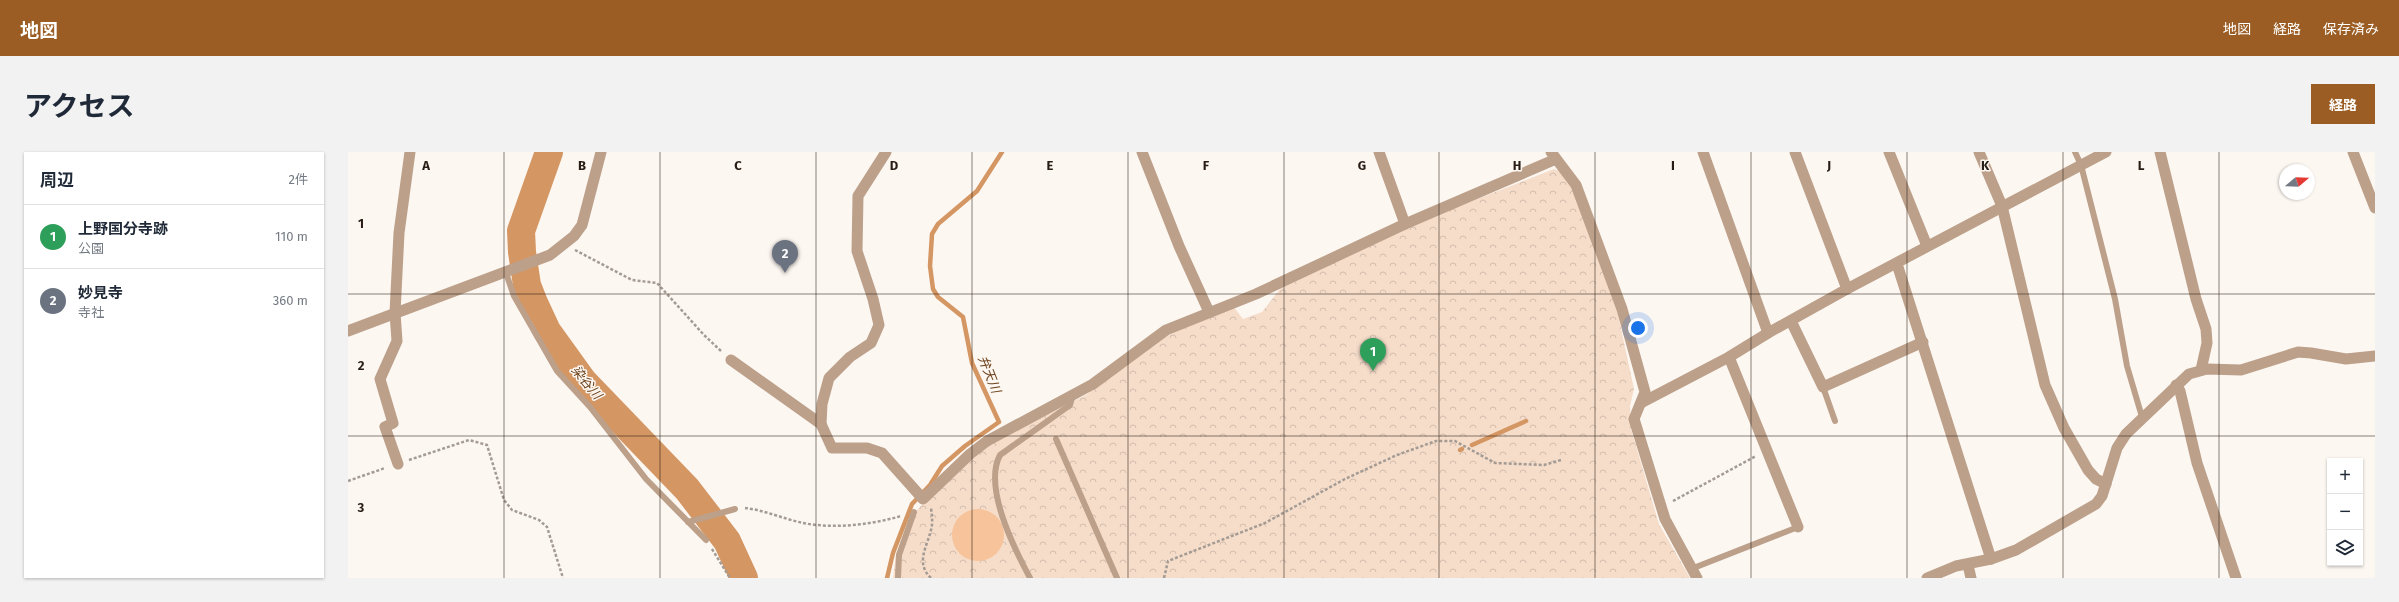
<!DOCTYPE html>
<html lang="ja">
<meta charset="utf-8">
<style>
:root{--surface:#fff;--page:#f2f2f3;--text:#1f2937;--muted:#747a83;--line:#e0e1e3;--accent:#9b5d23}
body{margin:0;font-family:"Fira Sans","Noto Sans JP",sans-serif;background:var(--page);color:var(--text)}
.controls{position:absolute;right:12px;bottom:12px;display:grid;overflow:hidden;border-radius:0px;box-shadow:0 1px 3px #0004}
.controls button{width:36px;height:36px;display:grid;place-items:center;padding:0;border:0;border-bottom:1px solid var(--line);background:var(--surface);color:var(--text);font:20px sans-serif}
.compass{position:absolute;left:1931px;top:12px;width:36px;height:36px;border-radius:50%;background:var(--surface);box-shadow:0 1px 3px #0004;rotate:71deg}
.you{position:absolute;left:1290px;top:176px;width:14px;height:14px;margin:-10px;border:3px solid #fff;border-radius:50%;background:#1a73e8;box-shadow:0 0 0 6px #1a73e833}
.badge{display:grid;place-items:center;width:26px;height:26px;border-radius:50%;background:var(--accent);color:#fff;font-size:13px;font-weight:700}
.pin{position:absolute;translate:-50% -33px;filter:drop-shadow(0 1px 2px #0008)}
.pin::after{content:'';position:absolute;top:21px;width:14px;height:12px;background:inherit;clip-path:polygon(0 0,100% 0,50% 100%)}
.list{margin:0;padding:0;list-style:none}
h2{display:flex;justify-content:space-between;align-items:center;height:52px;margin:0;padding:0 16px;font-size:17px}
h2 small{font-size:13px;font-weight:400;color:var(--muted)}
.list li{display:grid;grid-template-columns:26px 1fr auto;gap:12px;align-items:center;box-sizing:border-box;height:64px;padding:0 16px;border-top:1px solid var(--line)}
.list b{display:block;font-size:15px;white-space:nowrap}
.list p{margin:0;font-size:13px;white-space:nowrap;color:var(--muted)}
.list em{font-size:13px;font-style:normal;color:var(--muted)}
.icon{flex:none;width:22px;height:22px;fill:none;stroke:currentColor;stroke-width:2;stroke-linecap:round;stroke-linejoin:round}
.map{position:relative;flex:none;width:2027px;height:426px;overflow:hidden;border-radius:0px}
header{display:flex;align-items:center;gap:24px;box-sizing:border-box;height:56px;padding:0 20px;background:var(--accent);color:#fff}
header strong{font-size:19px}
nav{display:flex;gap:22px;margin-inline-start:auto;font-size:14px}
.intro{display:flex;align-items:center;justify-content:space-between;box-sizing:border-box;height:96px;padding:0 24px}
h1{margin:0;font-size:28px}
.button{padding:10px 18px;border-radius:0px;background:var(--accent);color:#fff;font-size:14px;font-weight:700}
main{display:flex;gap:24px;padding:0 24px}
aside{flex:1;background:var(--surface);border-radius:0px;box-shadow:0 1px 3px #0004}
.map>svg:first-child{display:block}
.park{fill:url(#park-crowns)}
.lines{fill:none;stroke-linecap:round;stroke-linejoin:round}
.stream{stroke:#d49663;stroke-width:4.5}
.river{stroke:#d49663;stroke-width:28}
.building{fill:#f7c39a}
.path{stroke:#a39b94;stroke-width:2.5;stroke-dasharray:3 2;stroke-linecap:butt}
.service{stroke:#bca08a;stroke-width:6}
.minor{stroke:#bca08a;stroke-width:11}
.grid{fill:none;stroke:#281d14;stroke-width:1;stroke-opacity:0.55}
.labels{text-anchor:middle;stroke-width:3;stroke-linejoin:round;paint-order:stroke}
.water-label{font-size:13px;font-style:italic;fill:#6d421c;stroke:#fdf7f2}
.grid-label{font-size:13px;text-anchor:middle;font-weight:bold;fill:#281d14;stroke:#fdf7f2;stroke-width:3;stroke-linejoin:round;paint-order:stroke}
</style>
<header>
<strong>地図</strong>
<nav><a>地図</a><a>経路</a><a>保存済み</a></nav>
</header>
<div class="intro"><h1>アクセス</h1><a class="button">経路</a></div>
<main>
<aside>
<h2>周辺<small>2件</small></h2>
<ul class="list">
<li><span class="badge" style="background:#2e9e5b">1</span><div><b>上野国分寺跡</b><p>公園</p></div><em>110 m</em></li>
<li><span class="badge" style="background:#6b7280">2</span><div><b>妙見寺</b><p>寺社</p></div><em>360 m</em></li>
</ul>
</aside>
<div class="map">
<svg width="2027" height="426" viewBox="0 0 2027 426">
<defs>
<pattern id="park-crowns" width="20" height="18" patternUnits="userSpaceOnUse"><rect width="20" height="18" fill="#f6ddca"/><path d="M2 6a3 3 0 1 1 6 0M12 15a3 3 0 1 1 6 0" fill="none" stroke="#d3bdad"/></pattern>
</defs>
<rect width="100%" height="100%" fill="#fdf7f2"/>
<polygon class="park" points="1206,17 1216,21 1224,34 1269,158 1286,237 1282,254 1283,277 1311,372 1342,426 545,426 548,402 562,366 587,338 641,292 738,243 791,201 820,183 885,154 895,167 914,160 932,137 1060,74"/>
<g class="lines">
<g class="stream">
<polyline points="1124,293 1178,269"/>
<polyline points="1112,298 1114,297"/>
<polyline points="539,426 545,401 564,352 582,333 594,314 617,294 651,270 624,211 615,165 590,145 585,137 582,114 584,82 590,72 629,39 654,0"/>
</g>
<polyline class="river" points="201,0 173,79 174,100 179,133 186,151 199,179 235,229 339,337 379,389 396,426"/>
</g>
<circle class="building" cx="630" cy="383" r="26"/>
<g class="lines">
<g class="path">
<polyline points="227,98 284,128 309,131 356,183 373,199"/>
<polyline points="61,308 121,288 139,293 156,348 164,358 191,368 199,375 215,426"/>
<polyline points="0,329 37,316"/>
<polyline points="1325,349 1408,304"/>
<path d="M397,356C416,358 436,367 455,371C486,377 522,373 553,364"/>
<polyline points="364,397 382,426"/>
<path d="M583,426C567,411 579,395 583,378C585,371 584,364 583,356"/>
<polyline points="816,426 820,409 917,371 997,327 1049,303 1088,289 1107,289 1147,311 1196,313 1213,308"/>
</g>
<g class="service">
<polyline points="1727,0 1733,13 1767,147 1779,214 1794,265"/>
<polyline points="158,121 166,144 209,219 242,255 298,327 358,388"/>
<polyline points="1475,235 1487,269"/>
<polyline points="708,287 769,426"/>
<polyline points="340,370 387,357"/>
<polyline points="1343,417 1450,375"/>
<polyline points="550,426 551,403 566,360"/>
<path d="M682,426C666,396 635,335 652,303L722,253L725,243"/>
</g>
<g class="minor">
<polyline points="794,0 831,94 861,160"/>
<polyline points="1031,0 1057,72"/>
<polyline points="1203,0 1228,33 1274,157 1297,240 1286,267 1317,367 1349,426"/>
<polyline points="1355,0 1420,181"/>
<polyline points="1447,0 1499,137"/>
<polyline points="1541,0 1579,94"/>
<polyline points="1631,0 1654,54 1697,233 1716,276 1740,318 1748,327 1758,332"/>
<polyline points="1812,0 1848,147 1858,177 1859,191 1853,218"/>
<polyline points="2005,0 2027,56"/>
<polyline points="1549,112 1643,407"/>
<polyline points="1443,169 1475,235 1575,190"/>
<polyline points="0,179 202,103 226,84 234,73 253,0"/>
<polyline points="1381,205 1450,375"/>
<polyline points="383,208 473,272 484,296 519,296 534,301 575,347 622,302 639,289 745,232 818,178 908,142 1057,72 1208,7"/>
<polyline points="1828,233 1832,239 1849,311 1888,426"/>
<polyline points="1293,251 1381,205 1420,181 1499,137 1758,0"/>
<polyline points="473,272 474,252 481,226 502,205 523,191 531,173 525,147 509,99 510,44 538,0"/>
<polyline points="50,312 37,275 45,271 32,227 49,189 47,161 51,81 62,0"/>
<polyline points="1620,413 1623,426"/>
<polyline points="1579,426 1608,414 1643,407 1668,398 1748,352 1754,344 1769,296 1778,282 1841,222 1859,217 1893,218 1950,200 1963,201 1998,207 2027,204"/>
</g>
</g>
<path class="grid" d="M156,0V426M312,0V426M468,0V426M624,0V426M780,0V426M936,0V426M1091,0V426M1247,0V426M1403,0V426M1559,0V426M1715,0V426M1871,0V426M0,142H2027M0,284H2027"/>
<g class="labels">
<g class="water-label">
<text transform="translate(642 222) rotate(68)" y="5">弁天川</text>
<text transform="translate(239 230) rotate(50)" y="5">染谷川</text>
</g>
</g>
<g class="grid-label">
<text x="78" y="18">A</text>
<text x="234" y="18">B</text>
<text x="390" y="18">C</text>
<text x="546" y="18">D</text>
<text x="702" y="18">E</text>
<text x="858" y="18">F</text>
<text x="1014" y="18">G</text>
<text x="1169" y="18">H</text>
<text x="1325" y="18">I</text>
<text x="1481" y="18">J</text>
<text x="1637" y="18">K</text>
<text x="1793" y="18">L</text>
<text x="13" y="76">1</text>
<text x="13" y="218">2</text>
<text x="13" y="360">3</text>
</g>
</svg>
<div class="controls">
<button>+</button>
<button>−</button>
<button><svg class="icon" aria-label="layers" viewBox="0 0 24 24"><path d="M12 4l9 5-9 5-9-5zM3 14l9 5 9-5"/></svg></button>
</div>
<svg class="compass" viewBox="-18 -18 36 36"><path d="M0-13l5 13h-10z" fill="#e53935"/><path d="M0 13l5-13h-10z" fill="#747a83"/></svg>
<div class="you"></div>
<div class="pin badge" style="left:1025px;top:219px;background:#2e9e5b">1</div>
<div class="pin badge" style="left:437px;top:121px;background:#6b7280">2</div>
</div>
</main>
